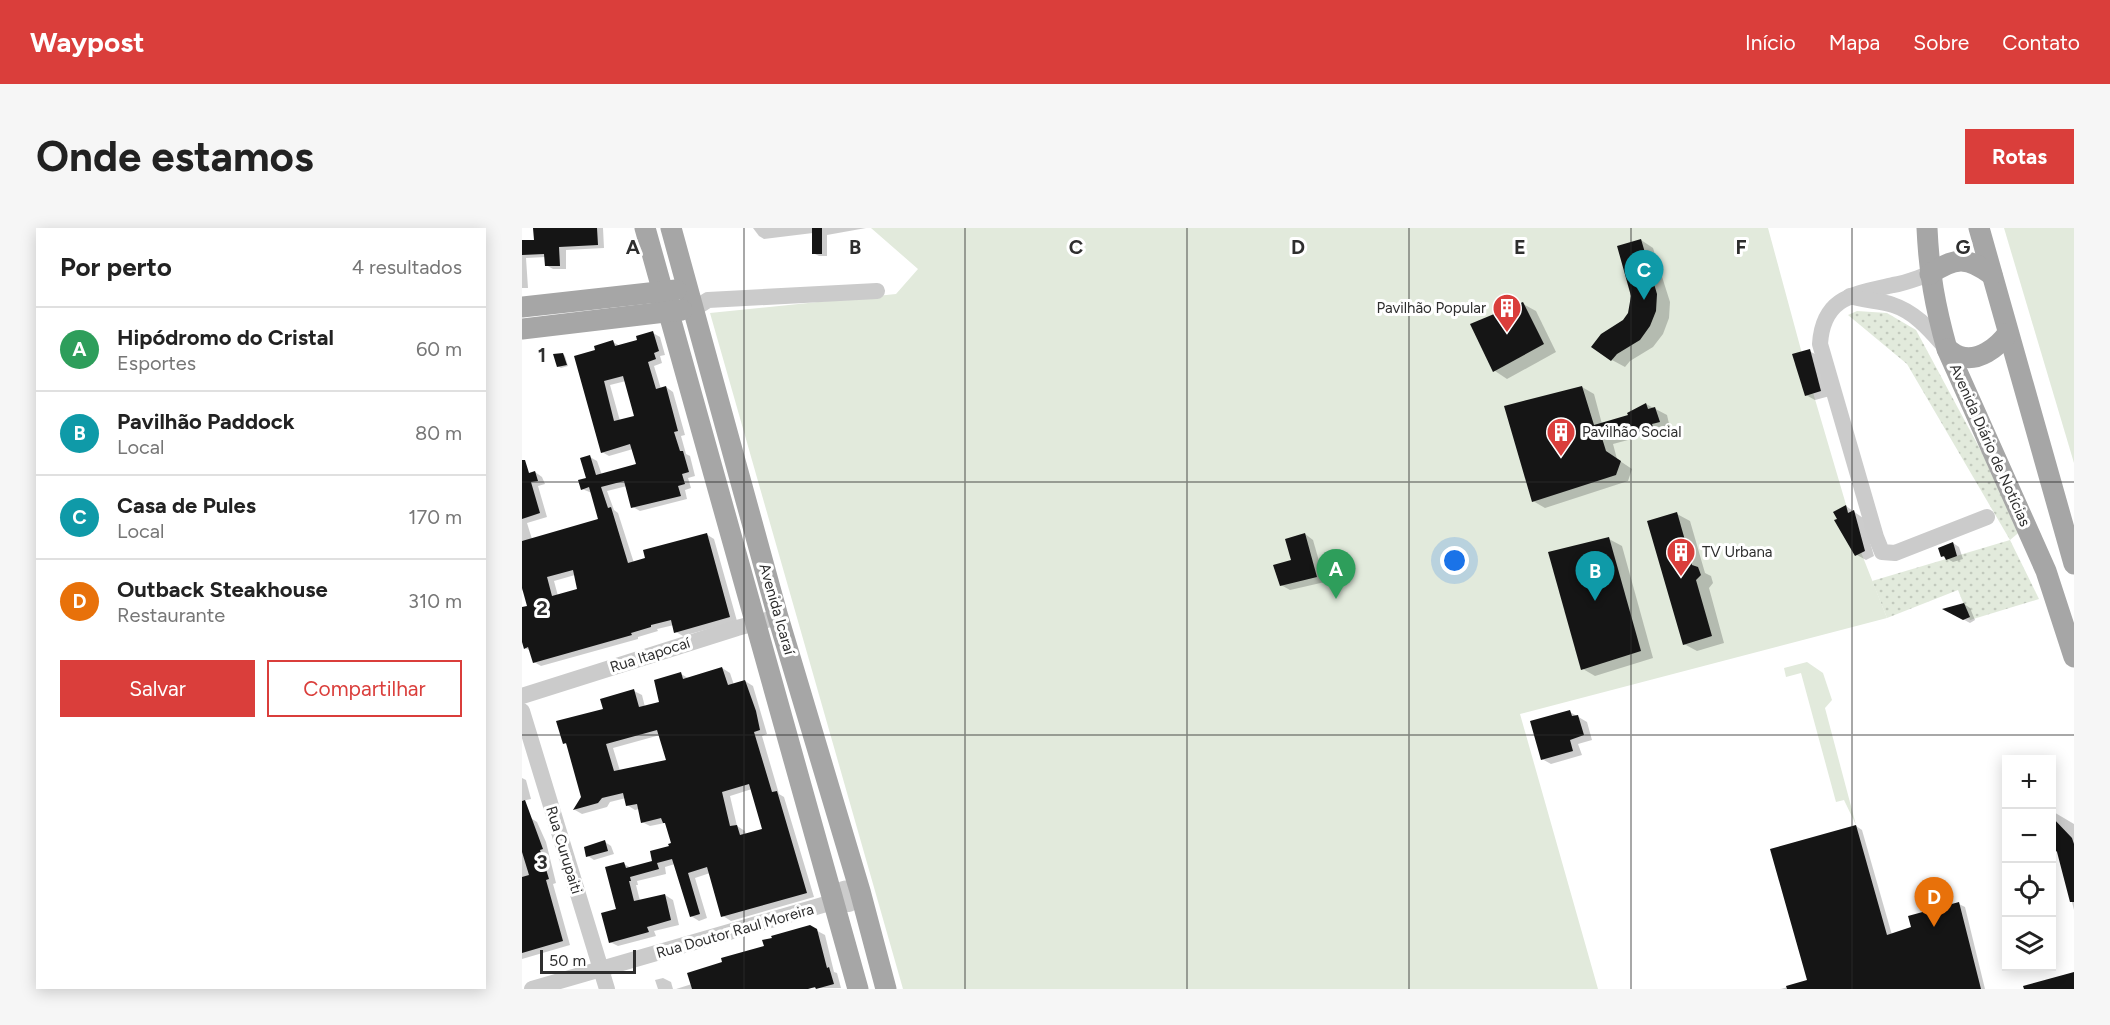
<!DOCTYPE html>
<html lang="pt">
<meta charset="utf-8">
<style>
:root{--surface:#fff;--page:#f6f6f6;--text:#222;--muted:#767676;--line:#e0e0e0;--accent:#da3e3b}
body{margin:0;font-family:Figtree,sans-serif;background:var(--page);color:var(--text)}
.controls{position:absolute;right:18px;bottom:18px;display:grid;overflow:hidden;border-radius:0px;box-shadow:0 3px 15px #0003}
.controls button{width:54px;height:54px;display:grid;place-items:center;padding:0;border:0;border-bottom:2px solid var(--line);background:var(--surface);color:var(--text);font:30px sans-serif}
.scale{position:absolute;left:18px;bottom:15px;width:96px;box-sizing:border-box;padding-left:6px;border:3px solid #2e2e2e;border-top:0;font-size:16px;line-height:21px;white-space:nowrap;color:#2e2e2e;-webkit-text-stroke:4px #fff;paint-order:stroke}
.you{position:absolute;left:933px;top:333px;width:21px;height:21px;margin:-15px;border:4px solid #fff;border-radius:50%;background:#1a73e8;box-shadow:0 0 0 9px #1a73e833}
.badge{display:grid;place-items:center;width:39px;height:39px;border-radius:50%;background:var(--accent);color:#fff;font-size:20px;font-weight:700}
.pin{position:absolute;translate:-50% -50px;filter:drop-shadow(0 2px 3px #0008)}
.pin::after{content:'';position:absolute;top:32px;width:21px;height:18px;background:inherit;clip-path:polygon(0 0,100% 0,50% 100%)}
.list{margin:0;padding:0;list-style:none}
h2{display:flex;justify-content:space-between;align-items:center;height:78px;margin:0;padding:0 24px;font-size:26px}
h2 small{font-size:20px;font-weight:400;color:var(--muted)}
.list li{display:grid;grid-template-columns:39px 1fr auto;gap:18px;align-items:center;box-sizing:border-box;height:84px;padding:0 24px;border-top:2px solid var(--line)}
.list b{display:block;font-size:22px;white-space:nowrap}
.list p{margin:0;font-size:20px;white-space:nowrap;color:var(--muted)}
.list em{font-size:20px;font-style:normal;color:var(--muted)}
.actions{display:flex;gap:12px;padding:18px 24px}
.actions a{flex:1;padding:14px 0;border:2px solid var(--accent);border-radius:0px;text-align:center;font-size:21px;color:var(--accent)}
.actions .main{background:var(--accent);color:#fff}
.icon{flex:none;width:33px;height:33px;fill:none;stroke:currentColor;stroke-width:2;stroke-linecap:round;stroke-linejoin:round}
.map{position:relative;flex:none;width:1552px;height:761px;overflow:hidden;border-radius:0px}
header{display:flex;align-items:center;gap:36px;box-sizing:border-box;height:84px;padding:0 30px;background:var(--accent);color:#fff}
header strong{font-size:28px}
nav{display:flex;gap:33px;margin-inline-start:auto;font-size:21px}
.intro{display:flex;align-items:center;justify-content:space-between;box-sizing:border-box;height:144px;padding:0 36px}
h1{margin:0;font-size:42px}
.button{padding:15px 27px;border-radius:0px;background:var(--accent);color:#fff;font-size:21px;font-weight:700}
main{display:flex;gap:36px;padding:0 36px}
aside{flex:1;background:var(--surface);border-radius:0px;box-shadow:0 3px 15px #0003}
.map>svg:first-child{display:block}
.grass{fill:url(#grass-dots)}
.garden{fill:#e2eadc}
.shadow{fill:#0003;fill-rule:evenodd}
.building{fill:#151515;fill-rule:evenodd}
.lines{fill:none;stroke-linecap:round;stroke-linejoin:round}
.minor{stroke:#cbcbcb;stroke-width:16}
.major{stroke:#a6a6a6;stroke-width:21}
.grid{fill:none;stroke:#2e2e2e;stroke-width:1.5;stroke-opacity:0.55}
.labels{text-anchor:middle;stroke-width:6;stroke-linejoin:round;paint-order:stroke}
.poi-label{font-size:15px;fill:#2e2e2e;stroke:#fff;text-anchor:start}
.street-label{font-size:15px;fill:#2e2e2e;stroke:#fff}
.grid-label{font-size:20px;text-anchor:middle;font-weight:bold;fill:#2e2e2e;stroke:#fff;stroke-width:6;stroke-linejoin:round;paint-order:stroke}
</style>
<header>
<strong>Waypost</strong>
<nav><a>Início</a><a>Mapa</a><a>Sobre</a><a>Contato</a></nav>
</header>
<div class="intro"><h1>Onde estamos</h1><a class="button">Rotas</a></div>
<main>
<aside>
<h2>Por perto<small>4 resultados</small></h2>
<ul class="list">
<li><span class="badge" style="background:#2e9e5b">A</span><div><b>Hipódromo do Cristal</b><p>Esportes</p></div><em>60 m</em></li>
<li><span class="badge" style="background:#0f9aa8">B</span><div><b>Pavilhão Paddock</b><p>Local</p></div><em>80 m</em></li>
<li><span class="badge" style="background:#0f9aa8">C</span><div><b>Casa de Pules</b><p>Local</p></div><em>170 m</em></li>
<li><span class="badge" style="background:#e8710a">D</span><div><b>Outback Steakhouse</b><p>Restaurante</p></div><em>310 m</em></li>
</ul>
<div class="actions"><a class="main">Salvar</a><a>Compartilhar</a></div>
</aside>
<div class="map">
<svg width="1552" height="761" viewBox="0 0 1552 761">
<defs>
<pattern id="grass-dots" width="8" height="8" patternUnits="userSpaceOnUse" patternTransform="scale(1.5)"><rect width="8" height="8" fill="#e2eadc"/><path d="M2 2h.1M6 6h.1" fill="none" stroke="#c2c9bd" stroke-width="1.8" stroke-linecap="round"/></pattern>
</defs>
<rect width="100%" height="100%" fill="#fff"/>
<polygon class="grass" points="1335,83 1365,85 1394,102 1501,301 1488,312 1517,371 1448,392 1436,362 1365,390 1350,353 1488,312 1385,136 1326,87"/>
<g class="garden">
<polygon points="349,0 1246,0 1285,144 1335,314 1365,390 998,486 1076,761 381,761 188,85 374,66 396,41"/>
<polygon points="1482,0 1552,0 1552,235"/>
<polygon points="1285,434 1301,445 1310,472 1303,480 1334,597 1322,572 1314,574 1279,445 1264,449 1262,440"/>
</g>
<g class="shadow">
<polygon points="13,0 81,0 82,20 44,22 44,41 31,41 24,37 24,29 4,30 6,60 0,60 0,14 13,14"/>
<polygon points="231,0 344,0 305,7 305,28 297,28 291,25 291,5 242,11 237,8"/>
<polygon points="1119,12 1131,20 1148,74 1147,90 1141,106 1131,119 1108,133 1103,139 1090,132 1102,94 1108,86"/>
<polygon points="1001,76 1014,83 1034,124 985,151 973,143 950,97"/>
<path d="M131,105L138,109L143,127L138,128L140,135L132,138L139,161L144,159L151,164L163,207L159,208L164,226L168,228L173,248L166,250L169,260L163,262L165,271L118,283L111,279L105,258L85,263L92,282L96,285L112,335L184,306L192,311L215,393L161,408L154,404L152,397L135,401L136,403L116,409V411L19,438L12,434L9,423L3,420L0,409V380L7,379L2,363L0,362V248L13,244L20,249L23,256L16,258L25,289L5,295L10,311L78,292L70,265L60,261L66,251L68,229L75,233L80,247L116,237L111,221L87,228L80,224L75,123L91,114L98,118L116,113ZM104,153L114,189L98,193L88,157ZM53,347L57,362L36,368L32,353Z"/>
<polygon points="1287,123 1297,128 1308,168 1293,172 1284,167"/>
<polygon points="41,126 43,128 46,138 39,140 36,138"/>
<polygon points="1060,159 1072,166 1080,196 1108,188 1124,176 1145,187 1148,200 1141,202 1143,208 1124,209 1121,208 1091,216 1095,231 1110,241 1106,253 1023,280 1011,273"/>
<polygon points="1324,278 1341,290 1352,328 1344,332 1335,327"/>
<polygon points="1155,286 1168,293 1183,345 1189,348 1191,355 1187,360 1202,415 1175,423 1162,416"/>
<polygon points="783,306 791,312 803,354 768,362 759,357"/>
<polygon points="1087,311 1100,318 1131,430 1073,448 1061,441"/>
<polygon points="1431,315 1437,319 1441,331 1431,334 1420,328"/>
<polygon points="1442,376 1448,380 1453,392 1448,395 1424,382"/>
<path d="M200,440L208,445L212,457L223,453L231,458L245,506L240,508L257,566L262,569L292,669L209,693L201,688L188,645L173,650L185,690L177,693L169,688L153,636L143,639L144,646L115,653L116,657H114L118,673L143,667L151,672L157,697L132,703L134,708L96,718L88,714L96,682L102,636L109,640L132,634L151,616L143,595L128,598L120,594L117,581L113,582L105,577L104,570L88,574L85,579L60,586L53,582L61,570L46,517L42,515L83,482L112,463L120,467L123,479L139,475L159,446L166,450ZM138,507L146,533L98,543L91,520ZM230,561L242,602L224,607L223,603L215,598L208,568Z"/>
<polygon points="1048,484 1065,494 1070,512 1056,516 1060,527 1029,536 1020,531"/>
<polygon points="0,550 4,552 9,571 0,573"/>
<polygon points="1530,583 1552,596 1552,682 1537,623 1530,616"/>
<polygon points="7,589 15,594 24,614 34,655 31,656 48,717 0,731 0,591"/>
<polygon points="1334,598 1340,602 1370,707 1391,700 1437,676 1443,679 1463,761 1259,761 1287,753"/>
<polygon points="83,614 89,618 92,626 72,632 66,628"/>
<polygon points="288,699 303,707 312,744 315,745 319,760 154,761 170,756"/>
<polygon points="141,750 149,754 151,761 136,761 133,752"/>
</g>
<g class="building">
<polygon points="11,0 75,0 76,17 37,19 38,38 23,38 22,26 0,27 0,12 12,12"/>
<rect x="290" y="0" width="10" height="26"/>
<polygon points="1119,11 1135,66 1134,83 1128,98 1118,112 1095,126 1089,133 1069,119 1079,106 1101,92 1106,85 1109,68 1095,18"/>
<polygon points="1001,74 1022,116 971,144 948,96"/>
<path d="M131,103L137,123L132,125L134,131L126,134L134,161L144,158L156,203L152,204L158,223H161L167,244L160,246L163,256L156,258L159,268L109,280L102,253L79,259L86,280L89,279L106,335L123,330L121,322L185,305L208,389L152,405L149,392L129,397V399L109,405L110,407L11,435L6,419L2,421L0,414V379L5,378L0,360V313L76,291L67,259L59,262L56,252L64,250L58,230L68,227L74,247L114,236L108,216L79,225L52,128L73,122L72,118L91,112L93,118L115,112L114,108ZM101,148L112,188L92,193L82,153ZM51,342L55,361L30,368L25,349Z"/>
<polygon points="1288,121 1299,163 1283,168 1270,126"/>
<polygon points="41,125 45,137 35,139 31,126"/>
<polygon points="1060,158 1072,197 1106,187 1105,185 1124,175 1126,181 1133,179 1138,194 1130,196 1132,202 1110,204 1110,202 1080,210 1084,223 1099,233 1094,247 1010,274 982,178"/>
<polygon points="0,232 3,232 7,245 13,243 16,253 9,254 18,285 0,291"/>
<polygon points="1324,277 1326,285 1332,282 1343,323 1333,328 1312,292 1315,291 1311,284"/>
<polygon points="1155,284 1170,337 1176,339 1179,347 1174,352 1190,408 1161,417 1125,293"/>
<polygon points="783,305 795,349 758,358 751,337 769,332 763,311"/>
<polygon points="1087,309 1119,423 1059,442 1026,324"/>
<polygon points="1431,314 1435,328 1424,332 1422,328 1419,329 1416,320"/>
<polygon points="1442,375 1448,389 1441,392 1420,381"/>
<path d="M200,439L206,457L223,452L234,483L238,502L232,504L250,564L255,563L285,665L199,689L185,639L166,645L178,686L168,689L150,631L135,635L137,641L108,649L109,653H107L112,673L143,666L149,692L125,699L127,704L87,715L79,685L94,681L83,639L102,634L104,640L130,633L128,623L147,618L146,616L149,615L143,595H141L139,590L119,595L115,576L104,578L101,565L80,570L76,575L51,582L59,569L44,515L41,516L34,493L81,481L78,471L112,461L117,479L137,474L132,452L159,444L161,451ZM135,502L144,532L92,543L84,516ZM227,556L240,601L218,607L215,597L208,598L200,564Z"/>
<polygon points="1048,482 1050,488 1056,487 1062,507 1048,512 1051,523 1019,532 1008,493"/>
<polygon points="3,572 21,621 18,622 27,651 24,652 41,713 0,725 0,649 7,647 0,624 0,573"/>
<polygon points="1530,589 1550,610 1552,616 1552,674 1548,674 1535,624 1530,618"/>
<polygon points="1334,597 1365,707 1389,699 1386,688 1437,674 1459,761 1265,761 1264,758 1285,752 1248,621"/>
<polygon points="83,612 86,623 64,629 62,619"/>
<polygon points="288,697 295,701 305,740 307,739 312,756 294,761 293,759 286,761 170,761 165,745 200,734 199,730 242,718 240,712 250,710 249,708"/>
<polygon points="1552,744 1552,761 1502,761 1501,758"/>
</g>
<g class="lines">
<g class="minor">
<path d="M1408,46C1395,50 1384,55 1371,57C1333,66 1301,68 1298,116L1354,309L1360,324L1373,325L1465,289"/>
<path d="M1328,68C1342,73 1357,72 1371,77C1393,84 1408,102 1423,119"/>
<polyline points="172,81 186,72 355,63"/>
<polyline points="0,468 215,400 256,389"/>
<polyline points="0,483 85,761"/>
<path d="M10,761L311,674C326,678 332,678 338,663C322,657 318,660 311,674"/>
</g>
<g class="major">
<polyline points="123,0 336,761"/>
<polyline points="149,0 256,389 338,663 364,761"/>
<path d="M1405,0C1407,45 1413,78 1425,121L1524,343L1552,429"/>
<polyline points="1457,0 1552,336"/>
<path d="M1408,46C1433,29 1445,28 1470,47"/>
<polyline points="0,79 154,62"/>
<polyline points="0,101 160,82"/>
<path d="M1425,121C1429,123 1433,127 1437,128C1456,135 1476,119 1486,105"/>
</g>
</g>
<path class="grid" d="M222,0V761M443,0V761M665,0V761M887,0V761M1109,0V761M1330,0V761M0,254H1552M0,507H1552"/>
<defs>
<g id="building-pin" transform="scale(1.5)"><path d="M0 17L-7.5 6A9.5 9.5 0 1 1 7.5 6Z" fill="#da3e3b" stroke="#fff"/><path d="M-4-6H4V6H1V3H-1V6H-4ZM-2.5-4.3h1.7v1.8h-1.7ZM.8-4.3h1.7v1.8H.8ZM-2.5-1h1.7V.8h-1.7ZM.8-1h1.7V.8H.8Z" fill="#fff"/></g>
</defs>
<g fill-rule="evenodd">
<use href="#building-pin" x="985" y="80"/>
<use href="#building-pin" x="1039" y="204"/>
<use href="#building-pin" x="1159" y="324"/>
</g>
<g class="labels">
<g class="poi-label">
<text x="964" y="85" text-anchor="end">Pavilhão Popular</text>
<text x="1060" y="209">Pavilhão Social</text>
<text x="1180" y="329">TV Urbana</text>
</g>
<g class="street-label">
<text transform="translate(1468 217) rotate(66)" y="5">Avenida Diário de Notícias</text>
<text transform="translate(255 381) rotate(74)" y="5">Avenida Icaraí</text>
<text transform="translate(128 427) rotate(-18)" y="5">Rua Itapocaí</text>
<text transform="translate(42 622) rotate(73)" y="5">Rua Curupaiti</text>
<text transform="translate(213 703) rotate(-16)" y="5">Rua Doutor Raul Moreira</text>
</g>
</g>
<g class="grid-label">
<text x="111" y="26">A</text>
<text x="333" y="26">B</text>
<text x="554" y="26">C</text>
<text x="776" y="26">D</text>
<text x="998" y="26">E</text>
<text x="1219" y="26">F</text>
<text x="1441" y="26">G</text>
<text x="20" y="134">1</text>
<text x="20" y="387">2</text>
<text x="20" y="641">3</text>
</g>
</svg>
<div class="controls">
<button>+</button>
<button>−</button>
<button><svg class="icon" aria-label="locate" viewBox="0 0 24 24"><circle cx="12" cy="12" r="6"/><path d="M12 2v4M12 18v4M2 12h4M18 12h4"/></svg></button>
<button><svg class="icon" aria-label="layers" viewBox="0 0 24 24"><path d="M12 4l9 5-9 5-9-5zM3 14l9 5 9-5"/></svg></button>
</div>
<div class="scale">50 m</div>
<div class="you"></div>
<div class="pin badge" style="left:814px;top:371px;background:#2e9e5b">A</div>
<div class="pin badge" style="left:1073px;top:373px;background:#0f9aa8">B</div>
<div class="pin badge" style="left:1122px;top:72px;background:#0f9aa8">C</div>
<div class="pin badge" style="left:1412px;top:699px;background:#e8710a">D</div>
</div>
</main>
